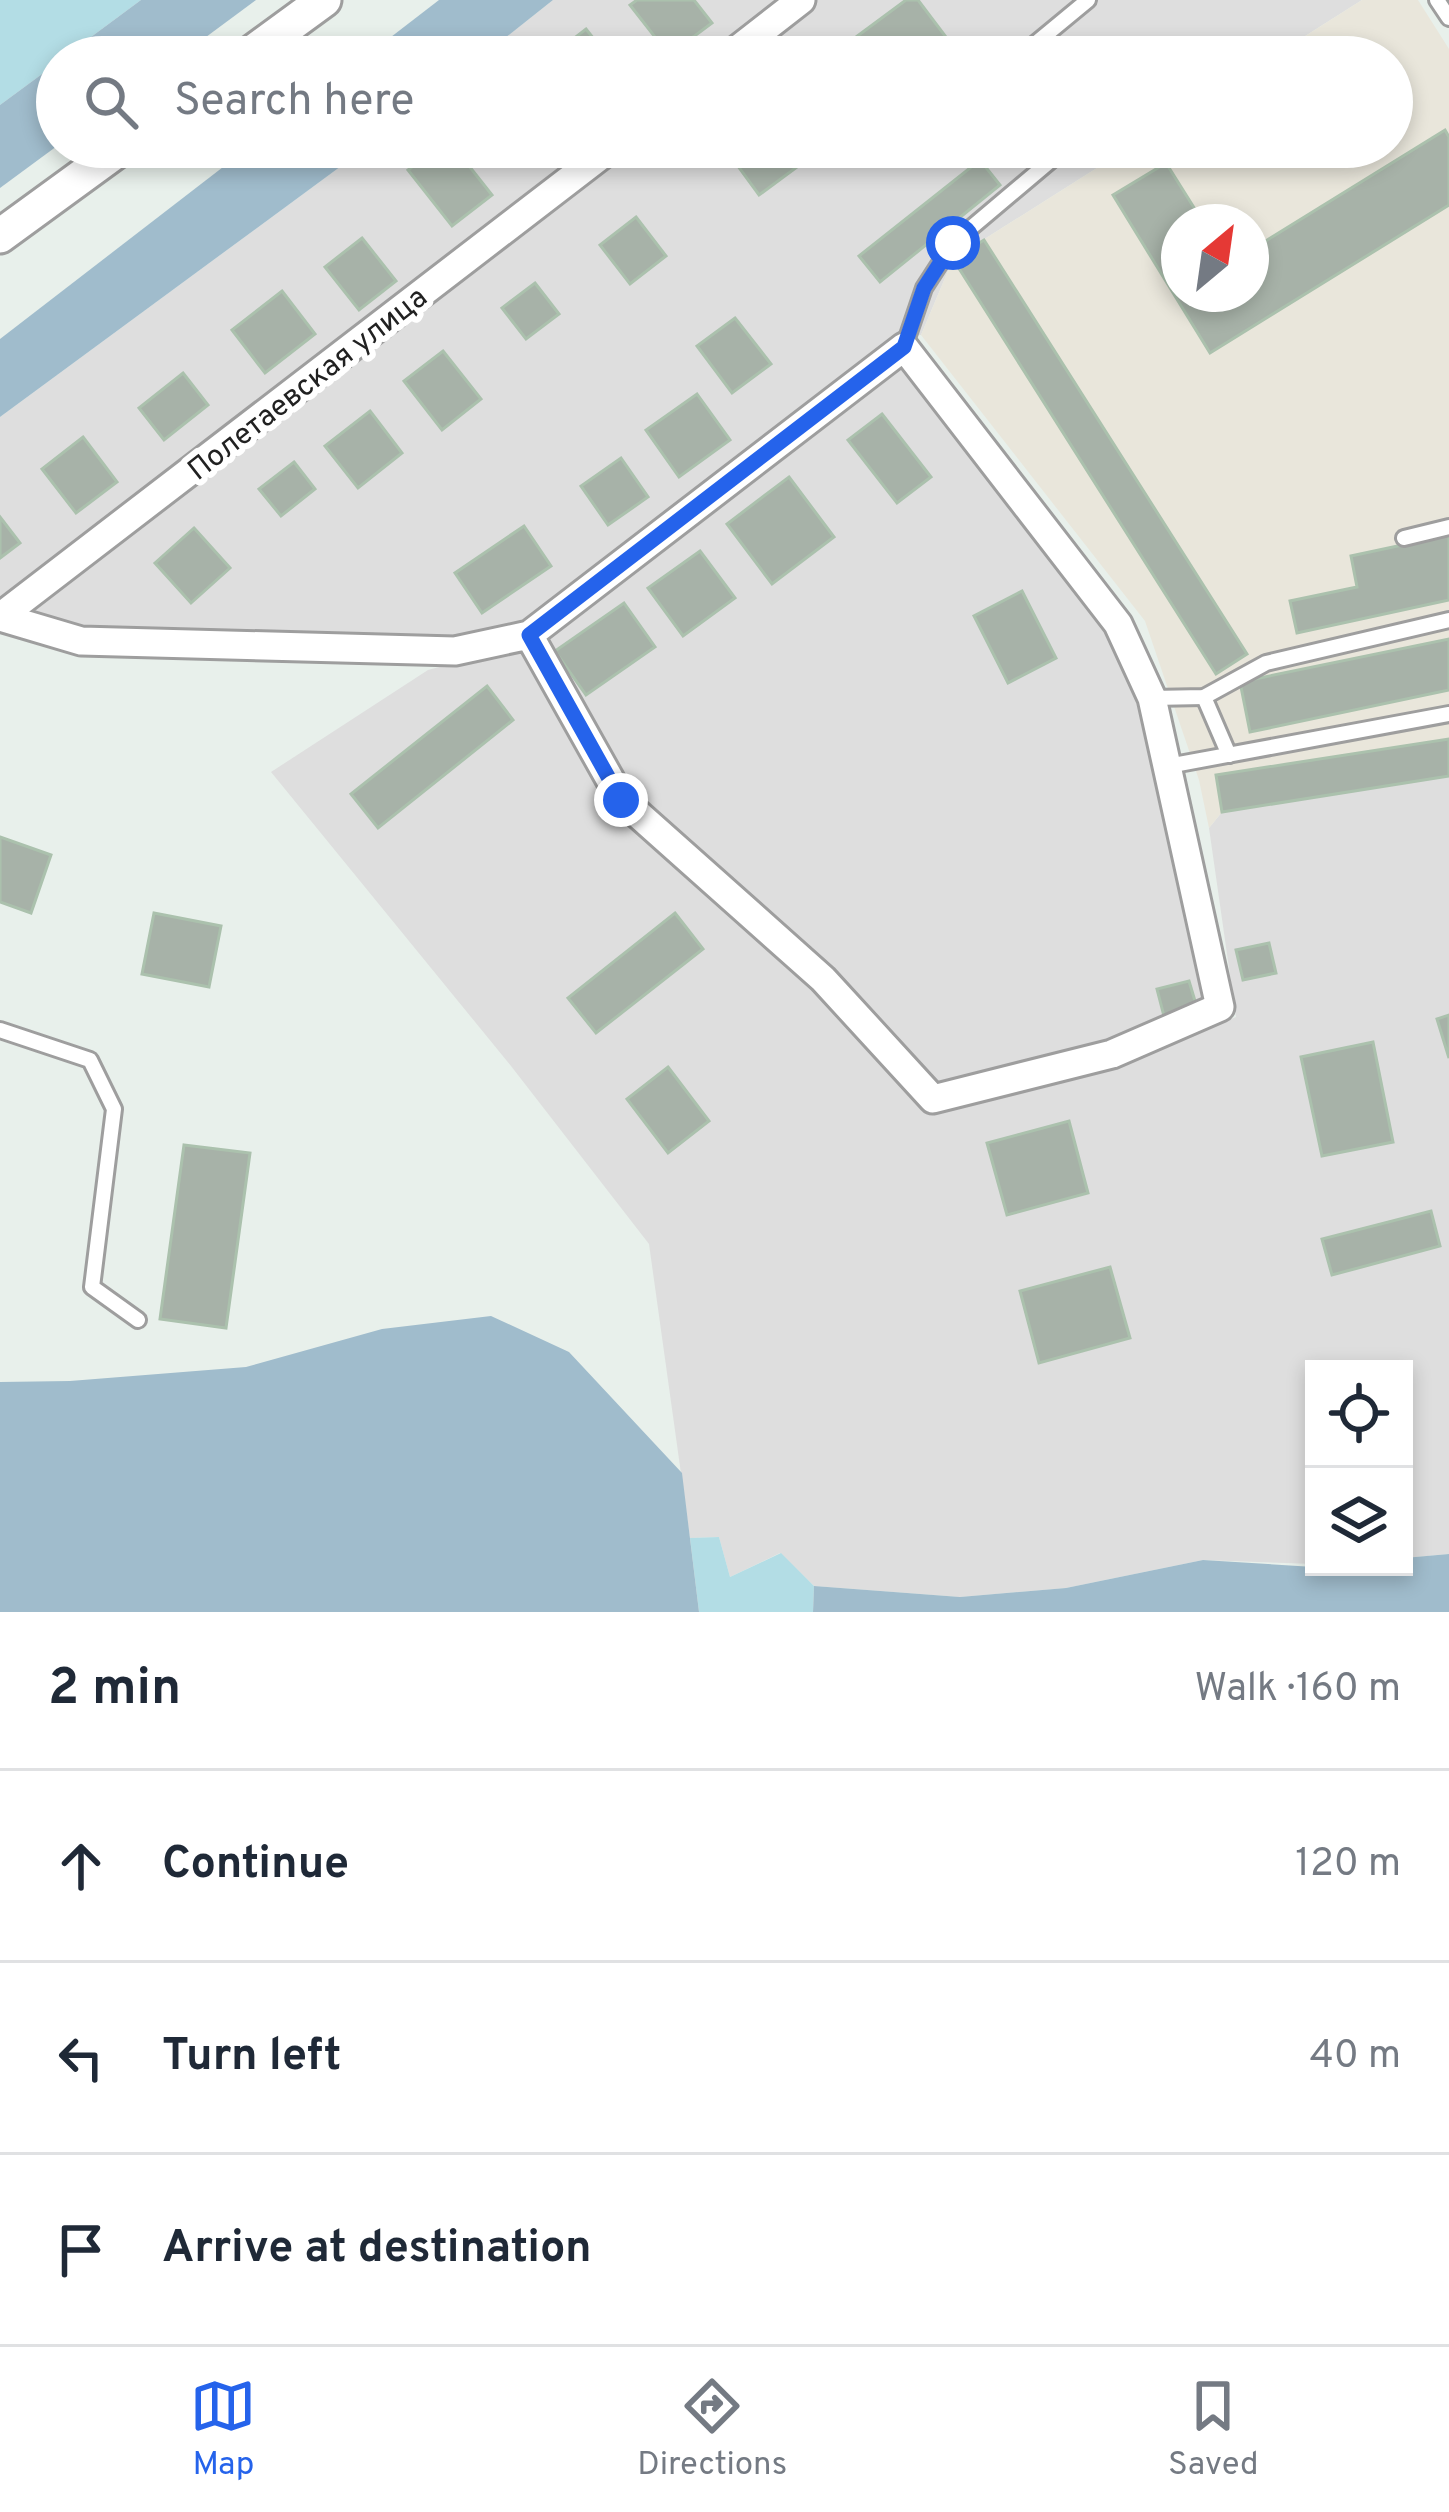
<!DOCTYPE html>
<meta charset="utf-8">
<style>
:root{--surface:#fff;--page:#f6f6f7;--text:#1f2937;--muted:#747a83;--line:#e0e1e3;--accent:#2563eb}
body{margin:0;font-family:Overpass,sans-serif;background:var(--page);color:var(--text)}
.controls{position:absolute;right:36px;bottom:36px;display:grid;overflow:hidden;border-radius:0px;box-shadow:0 6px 18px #0003}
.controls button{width:108px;height:108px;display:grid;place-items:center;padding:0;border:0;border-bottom:3px solid var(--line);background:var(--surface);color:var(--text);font:60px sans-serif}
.compass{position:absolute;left:1161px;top:204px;width:108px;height:108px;border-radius:50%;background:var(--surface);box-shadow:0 6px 18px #0003;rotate:29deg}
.stop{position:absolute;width:36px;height:36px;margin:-27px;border:9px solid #2563eb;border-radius:50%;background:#fff}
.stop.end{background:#2563eb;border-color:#fff;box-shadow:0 3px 12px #0008}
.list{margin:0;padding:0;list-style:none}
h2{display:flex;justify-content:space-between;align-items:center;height:156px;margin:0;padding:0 48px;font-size:51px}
h2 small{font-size:39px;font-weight:400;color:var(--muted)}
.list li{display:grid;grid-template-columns:78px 1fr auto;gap:36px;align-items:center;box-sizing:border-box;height:192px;padding:0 48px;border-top:3px solid var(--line)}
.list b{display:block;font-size:45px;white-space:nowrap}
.list em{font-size:39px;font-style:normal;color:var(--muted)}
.icon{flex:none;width:66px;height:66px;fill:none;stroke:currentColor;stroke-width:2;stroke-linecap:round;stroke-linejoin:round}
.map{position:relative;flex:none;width:1449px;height:1612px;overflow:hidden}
.search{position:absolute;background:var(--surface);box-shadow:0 6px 18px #0003;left:36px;right:36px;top:36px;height:132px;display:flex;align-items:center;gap:30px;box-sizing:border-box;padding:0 42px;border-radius:66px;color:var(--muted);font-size:45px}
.sheet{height:732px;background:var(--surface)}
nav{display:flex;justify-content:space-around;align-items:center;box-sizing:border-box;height:168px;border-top:3px solid var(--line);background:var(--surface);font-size:33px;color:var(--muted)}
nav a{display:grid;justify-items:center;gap:6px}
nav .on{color:var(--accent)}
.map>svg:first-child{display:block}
.residential{fill:#dedede}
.industrial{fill:#e9e6db;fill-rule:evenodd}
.grass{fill:#b3dde5}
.forest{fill:#a0bccc}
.building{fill:#a7b2a8;stroke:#abc1ad;stroke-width:3}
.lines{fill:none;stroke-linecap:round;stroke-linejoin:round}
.service-casing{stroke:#9e9e9e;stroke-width:20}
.minor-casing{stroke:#9e9e9e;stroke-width:33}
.tertiary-casing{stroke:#9e9e9e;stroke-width:39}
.service{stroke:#fff;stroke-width:14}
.minor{stroke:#fff;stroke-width:27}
.tertiary{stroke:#fff;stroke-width:33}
.route{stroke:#2563eb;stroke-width:15}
.labels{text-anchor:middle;stroke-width:12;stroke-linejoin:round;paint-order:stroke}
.street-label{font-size:30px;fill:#212121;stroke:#fff}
</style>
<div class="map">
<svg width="1449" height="1612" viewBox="0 0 1449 1612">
<rect width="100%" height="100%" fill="#e8f0eb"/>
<g class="residential">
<polygon points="553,0 788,0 713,57 481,57"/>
<polygon points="815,0 1362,0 1272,57 740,57"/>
<polygon points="367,147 595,147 0,602 0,417"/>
<polygon points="623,147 1130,147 953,259 921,335 893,336 525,626 450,641 85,631 27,613"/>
<polygon points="894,360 1103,621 1149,700 1216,1006 1116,1046 933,1084 626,788 538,637"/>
<polygon points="523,645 612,802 812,981 922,1109 1110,1067 1236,1017 1209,828 1222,812 1449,776 1449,1554 1404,1558 1404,1369 1314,1369 1314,1564 1203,1560 1066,1588 960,1597 814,1586 780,1553 730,1577 719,1537 690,1538 649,1244 511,1066 271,772 428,670"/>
</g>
<path class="industrial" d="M1362,0H1418L1449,49V776L1222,812L1209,828L1199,780L1145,621L921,335L953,259L1130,147H1392V57H1272ZM1179,222H1251V294H1179Z"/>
<g class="grass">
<polygon points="0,0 141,0 64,57 57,57 57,63 0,105"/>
<polygon points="719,1537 730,1577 781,1553 814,1586 813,1612 699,1612 690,1538"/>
</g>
<g class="forest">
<polygon points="141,0 256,0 179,57 64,57"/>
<polygon points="439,0 553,0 481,57 365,57"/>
<polygon points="57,63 57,146 0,188 0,105"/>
<polygon points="249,147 367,147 0,417 0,339"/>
<polygon points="491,1316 569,1352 682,1473 699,1612 0,1612 0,1382 70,1381 246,1367 382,1329"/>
<polygon points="1449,1554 1449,1612 813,1612 814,1586 960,1597 1066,1588 1203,1560 1314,1567 1404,1567 1404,1558"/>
</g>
<g class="building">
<polygon points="637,0 694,0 712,23 669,55 630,5"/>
<polygon points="906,0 918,0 955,49 945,57 829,57"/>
<polygon points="586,29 608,57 550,57"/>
<polygon points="1445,130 1449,137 1449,205 1210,353 1113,195 1166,163 1203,222 1179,222 1179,294 1251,294 1251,250"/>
<polygon points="438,147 454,147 492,195 452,226 408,170"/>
<polygon points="724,147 824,147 759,195"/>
<polygon points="980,160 1000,185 880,282 859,256"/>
<polygon points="636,217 666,256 630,284 600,245"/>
<polygon points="362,238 396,281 359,310 325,267"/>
<polygon points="984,240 1247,654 1216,674 953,259"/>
<polygon points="535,283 559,314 526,339 502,308"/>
<polygon points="282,291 315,334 265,373 232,330"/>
<polygon points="735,318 771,364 732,393 697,346"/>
<polygon points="443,351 481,399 442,430 404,381"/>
<polygon points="183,373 208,405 164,440 139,408"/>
<polygon points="697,394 730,440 679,477 646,430"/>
<polygon points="370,411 402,453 358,488 325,446"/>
<polygon points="882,414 931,477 897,503 848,440"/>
<polygon points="83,437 117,482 76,513 42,469"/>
<polygon points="621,458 648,497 608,525 581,486"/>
<polygon points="294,462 315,489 281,516 259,489"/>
<polygon points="789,477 834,537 772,584 727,524"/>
<polygon points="0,517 20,543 0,558"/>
<polygon points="524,526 551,566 482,613 455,573"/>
<polygon points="194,528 230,568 191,603 155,563"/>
<polygon points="1449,535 1449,600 1297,633 1290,601 1357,587 1351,556"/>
<polygon points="700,551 735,598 683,636 648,588"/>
<polygon points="1022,591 1056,658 1008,683 974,616"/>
<polygon points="624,603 655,647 586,695 555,651"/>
<polygon points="1449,639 1449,690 1250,732 1240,682"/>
<polygon points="487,686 513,720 378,828 351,794"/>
<polygon points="1449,739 1449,776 1222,812 1216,775"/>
<polygon points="0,837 51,855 31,913 0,902"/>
<polygon points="154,913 221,926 209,987 142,974"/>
<polygon points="675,913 703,949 596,1033 568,998"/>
<polygon points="1269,943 1276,973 1243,980 1236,950"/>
<polygon points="1189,981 1198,1011 1165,1020 1157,989"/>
<polygon points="1449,1015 1449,1058 1437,1019"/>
<polygon points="1373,1042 1393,1142 1322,1156 1301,1057"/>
<polygon points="668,1067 709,1121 668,1153 627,1099"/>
<polygon points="1069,1121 1088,1193 1007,1215 987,1143"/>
<polygon points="184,1145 250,1153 226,1328 160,1319"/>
<polygon points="1431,1211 1440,1246 1332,1275 1322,1239"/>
<polygon points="1110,1267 1130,1338 1039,1363 1020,1291"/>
</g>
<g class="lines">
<g class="service-casing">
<g id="service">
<polyline points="1437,0 1449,18"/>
<polyline points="1019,57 1088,0"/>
<polyline points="904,347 924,288 953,243 1055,157 1050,147"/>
<polyline points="1404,538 1449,527"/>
<polyline points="1204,697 1229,755"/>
<polyline points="1152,698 1204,697 1266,663 1449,620"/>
<polyline points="1168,766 1449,714"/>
<polyline points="0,1030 90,1060 114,1109 92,1287 138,1320"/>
</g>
</g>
<g class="minor-casing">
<g id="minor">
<polyline points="728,57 801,0"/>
<polyline points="0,617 81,641 455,651 529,635 904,347 1118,624 1152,698 1220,1007 1112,1054 933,1099 823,979 621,799 529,635"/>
<polyline points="0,617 612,147"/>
</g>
</g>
<g class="tertiary-casing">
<g id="tertiary">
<polyline points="246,57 324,0"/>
<polyline points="0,236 122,147"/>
</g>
</g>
<use href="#service" class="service"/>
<use href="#minor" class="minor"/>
<use href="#tertiary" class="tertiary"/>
</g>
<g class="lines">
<polyline class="route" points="621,800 529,635 904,347 924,288 953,243"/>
</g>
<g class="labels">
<g class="street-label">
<text transform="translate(307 383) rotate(-38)" y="10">Полетаевская улица</text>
</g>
</g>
</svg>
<div class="controls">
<button><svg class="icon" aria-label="locate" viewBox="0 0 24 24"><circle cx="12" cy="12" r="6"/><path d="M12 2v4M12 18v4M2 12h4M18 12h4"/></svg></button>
<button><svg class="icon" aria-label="layers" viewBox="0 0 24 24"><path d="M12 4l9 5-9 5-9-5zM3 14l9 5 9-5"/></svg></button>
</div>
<svg class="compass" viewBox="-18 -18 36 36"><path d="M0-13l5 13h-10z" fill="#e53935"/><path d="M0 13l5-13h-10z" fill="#747a83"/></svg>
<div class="stop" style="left:953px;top:243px"></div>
<div class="stop end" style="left:621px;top:800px"></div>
<div class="search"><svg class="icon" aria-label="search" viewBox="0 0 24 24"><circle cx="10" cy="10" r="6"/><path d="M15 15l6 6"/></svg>Search here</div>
</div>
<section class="sheet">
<h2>2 min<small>Walk · 160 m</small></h2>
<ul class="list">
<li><svg class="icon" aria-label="ahead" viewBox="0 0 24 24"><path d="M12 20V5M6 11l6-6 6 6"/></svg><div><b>Continue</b></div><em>120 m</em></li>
<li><svg class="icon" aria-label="left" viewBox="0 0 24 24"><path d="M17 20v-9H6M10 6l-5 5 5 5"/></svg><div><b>Turn left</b></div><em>40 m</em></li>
<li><svg class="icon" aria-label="arrive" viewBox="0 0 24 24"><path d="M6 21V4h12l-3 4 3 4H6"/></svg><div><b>Arrive at destination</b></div></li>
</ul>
</section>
<nav>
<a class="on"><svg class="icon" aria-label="map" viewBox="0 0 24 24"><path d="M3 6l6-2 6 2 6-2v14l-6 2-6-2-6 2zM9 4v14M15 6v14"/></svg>Map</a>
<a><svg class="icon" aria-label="directions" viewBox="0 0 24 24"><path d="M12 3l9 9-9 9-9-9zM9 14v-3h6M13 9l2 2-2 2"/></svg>Directions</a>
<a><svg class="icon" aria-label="saved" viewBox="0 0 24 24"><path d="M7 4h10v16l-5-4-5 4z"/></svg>Saved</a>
</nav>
